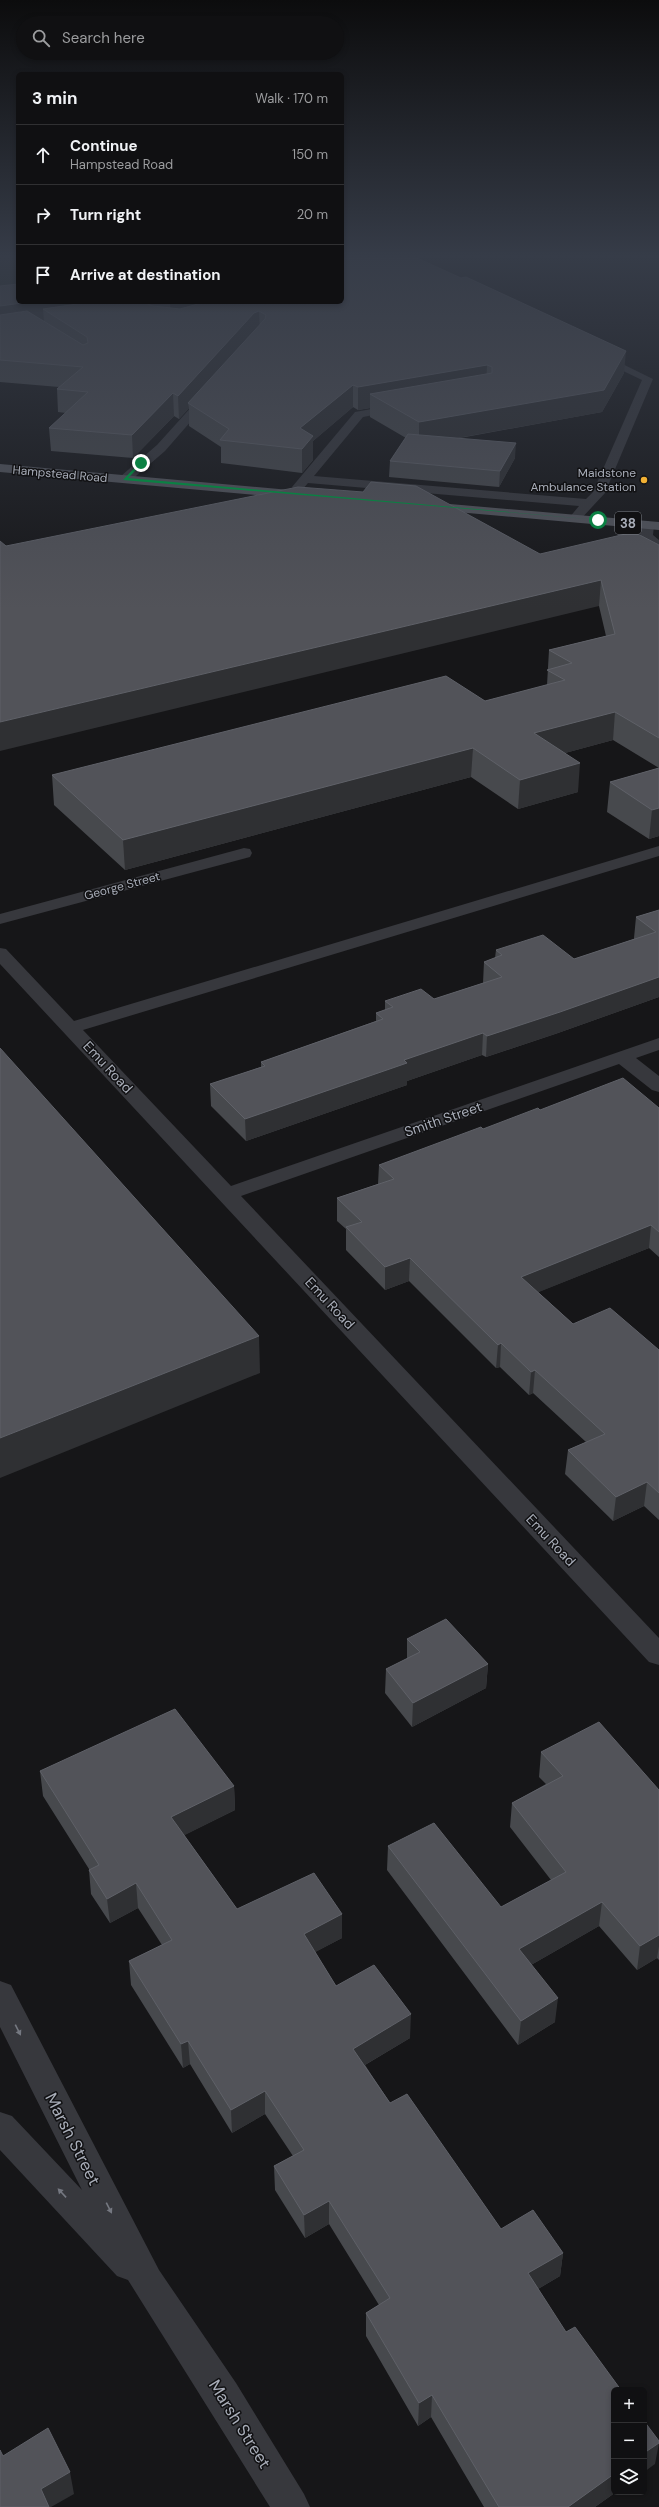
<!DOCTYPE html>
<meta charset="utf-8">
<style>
:root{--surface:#101012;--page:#1e1e20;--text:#f1f3f6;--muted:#9c9d9f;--line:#303032}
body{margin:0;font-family:"DM Sans",sans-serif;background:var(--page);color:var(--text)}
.controls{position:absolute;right:12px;bottom:12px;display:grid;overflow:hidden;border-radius:6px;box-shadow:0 2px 6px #0003}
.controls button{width:36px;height:36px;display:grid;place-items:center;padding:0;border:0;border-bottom:1px solid var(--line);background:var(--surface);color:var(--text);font:20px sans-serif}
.stop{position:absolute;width:12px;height:12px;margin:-9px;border:3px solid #0b8043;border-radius:50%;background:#fff}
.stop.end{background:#0b8043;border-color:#fff;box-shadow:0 1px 4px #0008}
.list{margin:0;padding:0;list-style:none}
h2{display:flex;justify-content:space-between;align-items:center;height:52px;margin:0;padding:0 16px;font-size:17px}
h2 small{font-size:13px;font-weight:400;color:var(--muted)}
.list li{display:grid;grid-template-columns:26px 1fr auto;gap:12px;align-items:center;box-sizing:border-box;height:60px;padding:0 16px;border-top:1px solid var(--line)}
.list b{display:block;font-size:15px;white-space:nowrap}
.list p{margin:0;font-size:13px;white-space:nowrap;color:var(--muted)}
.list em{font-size:13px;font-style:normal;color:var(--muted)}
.icon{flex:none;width:22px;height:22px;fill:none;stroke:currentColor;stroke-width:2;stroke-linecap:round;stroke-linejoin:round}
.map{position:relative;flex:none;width:659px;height:2507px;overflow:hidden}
.search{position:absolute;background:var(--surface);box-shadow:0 2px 6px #0003;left:16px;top:16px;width:328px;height:44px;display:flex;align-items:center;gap:10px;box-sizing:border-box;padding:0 14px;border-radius:22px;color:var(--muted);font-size:15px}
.panel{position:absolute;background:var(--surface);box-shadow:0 2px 6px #0003;left:16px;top:72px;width:328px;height:232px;border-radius:6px}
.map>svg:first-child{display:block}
.green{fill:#1e261f}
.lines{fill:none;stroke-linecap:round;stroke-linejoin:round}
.minor{fill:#37383d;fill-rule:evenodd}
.major{fill:#53555c;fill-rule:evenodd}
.wall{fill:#47494d}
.shaded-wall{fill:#2f3033}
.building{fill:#525359;stroke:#5f6168}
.oneway{fill:#757881}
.route{fill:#0b8043}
.poi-dot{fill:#f2b134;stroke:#111113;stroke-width:1.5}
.labels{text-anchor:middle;stroke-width:3;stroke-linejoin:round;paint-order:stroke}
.far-poi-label{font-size:12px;fill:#a8adb8;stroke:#111113;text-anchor:end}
.far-street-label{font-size:12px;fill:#a8adb8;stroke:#111113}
.shield{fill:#111113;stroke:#7b7e86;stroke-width:1}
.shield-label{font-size:13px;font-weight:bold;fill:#a8adb8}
.street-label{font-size:14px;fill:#a8adb8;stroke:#111113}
.near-street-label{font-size:17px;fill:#a8adb8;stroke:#111113}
</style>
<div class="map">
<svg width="659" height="2507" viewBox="0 0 659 2507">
<rect width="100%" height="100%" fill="#161618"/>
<polygon class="green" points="0,258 18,258 18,285 0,288"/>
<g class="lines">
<g class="minor">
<polygon points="598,352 653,379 605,493 579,521 571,521 569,518 579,506 308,483 302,490 294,490 292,487 355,412 400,404 404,405 404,409 363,417 314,476 586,499 593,492 642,380 594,357 594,353"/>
<polygon points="208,392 214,395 212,397 165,451 129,482 121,482 119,479 121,476 157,445 204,393"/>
<polygon points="648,521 654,525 653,535 659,540 659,551 654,550 640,536 642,525"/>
<polygon points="659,846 659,856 83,1030 231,1186 659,1038 659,1050 636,1058 659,1076 659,1092 652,1090 619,1064 241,1196 659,1638 659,1665 649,1662 0,964 0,948 6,949 74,1021"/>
<polygon points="244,848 250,849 252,853 250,857 0,924 0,914"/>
<polygon points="0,1981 11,1985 159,2270 236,2383 304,2494 310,2507 270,2507 128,2280 117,2276 0,2150 0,2112 12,2116 82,2190 0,2027"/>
</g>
<g class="major">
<polygon points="0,464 301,491 307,495 301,499 0,472"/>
<polygon points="427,502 659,522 659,530 423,509 421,506 423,503"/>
</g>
</g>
<g class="wall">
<polygon points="0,286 18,302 342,302 624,373 602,412 460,438 515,458 499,487 389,477 390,461 406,438 370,417 370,408 358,410 353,407 313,441 313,460 302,473 221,463 221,447 189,426 189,408 179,419 174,416 133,458 51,451 49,428 66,413 58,412 57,389 59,387 0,382"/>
<polygon points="659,545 659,836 649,839 607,812 610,782 659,768 613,740 565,753 578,792 518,809 471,777 125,870 54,805 52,775 485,701 547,685 549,650 606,636 599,606 6,546 540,554"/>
<polygon points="659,910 659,997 558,1033 486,1057 482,1055 407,1081 407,1085 246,1141 211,1106 210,1084 261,1067 261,1062 376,1021 376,1013 385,1010 385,1001 434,999 483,983 484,962 495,958 496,950 574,959 634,939 634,938 636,917"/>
<polygon points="659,1108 659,1257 649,1248 538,1292 573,1324 659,1350 659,1520 644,1506 613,1521 565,1474 568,1450 586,1442 533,1393 529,1395 500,1367 496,1368 409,1281 385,1290 346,1250 346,1229 337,1221 337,1198 378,1184 379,1165 483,1129 540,1110"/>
<polygon points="407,1639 488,1664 486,1688 412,1727 385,1693 386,1669 407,1659"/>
<polygon points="541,1752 659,1790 659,1960 657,1958 637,1970 599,1926 531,1965 555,2022 518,2045 387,1870 388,1846 501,1907 551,1880 510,1827 512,1803 546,1784 539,1777"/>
<polygon points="40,1771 234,1786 235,1810 184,1835 237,1909 342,1914 342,1938 315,1952 336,1986 410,2038 365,2065 390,2103 501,2229 563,2253 560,2276 538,2289 616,2492 595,2507 484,2507 431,2417 418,2426 366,2336 366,2313 379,2305 329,2224 305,2238 275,2190 274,2166 293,2156 265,2114 232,2133 190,2064 183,2068 131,1985 129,1961 162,1945 138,1908 110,1923 91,1894 89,1870 89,1869 43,1796"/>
</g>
<g class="shaded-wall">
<polygon points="29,302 116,302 43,309 44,321 0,327 0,306"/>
<polygon points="170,302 215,302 171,321"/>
<polygon points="259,311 260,333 188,403 189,408 179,419 178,396 254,313"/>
<polygon points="626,351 624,373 602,412 419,445 419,422"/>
<polygon points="487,365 486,388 370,394 370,408 358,410 358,387"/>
<polygon points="353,385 353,407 313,441 313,460 302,473 302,449 300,428"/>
<polygon points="173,393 174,416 133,458 132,435"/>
<polygon points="516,443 515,458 499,487 500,471"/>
<polygon points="601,580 599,606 0,751 0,722"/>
<polygon points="615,712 613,740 532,762 534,733"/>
<polygon points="473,748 471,777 125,870 123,840"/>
<polygon points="580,763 578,792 518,809 520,780"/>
<polygon points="659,808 659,836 649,839 652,810"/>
<polygon points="659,977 659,997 558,1033 486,1057 487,1036"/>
<polygon points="483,1033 482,1055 407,1081 407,1085 246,1141 245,1119 404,1060"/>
<polygon points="651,1225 649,1248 519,1300 521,1277"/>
<polygon points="410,1258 409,1281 385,1290 385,1267"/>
<polygon points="259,1336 260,1373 0,1478 0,1438"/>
<polygon points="501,1343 500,1367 496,1368 498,1345"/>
<polygon points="535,1370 533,1393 529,1395 531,1372"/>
<polygon points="647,1482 644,1506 613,1521 616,1497"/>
<polygon points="488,1664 486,1688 412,1727 413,1703"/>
<polygon points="234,1786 235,1810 173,1841 171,1817"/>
<polygon points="136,1883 138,1908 110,1923 107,1899"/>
<polygon points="602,1902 599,1926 517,1973 519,1949"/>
<polygon points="342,1914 342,1938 304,1958 304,1934"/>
<polygon points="659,1935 659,1946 657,1958 637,1970 640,1946"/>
<polygon points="558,1998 555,2022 518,2045 521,2021"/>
<polygon points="411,2014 410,2038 353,2072 353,2049"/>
<polygon points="188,2041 190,2064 183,2068 181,2044"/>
<polygon points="265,2091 265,2114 232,2133 231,2110"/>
<polygon points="329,2201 329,2224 305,2238 304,2215"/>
<polygon points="563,2253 560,2276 526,2296 528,2273"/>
<polygon points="432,2395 431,2417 418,2426 419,2403"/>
<polygon points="659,2443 655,2464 644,2472 644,2453"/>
<polygon points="70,2472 74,2494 51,2507 44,2507 41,2489"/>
<polygon points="614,2474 614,2492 616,2492 595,2507 568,2507"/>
</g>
<g class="building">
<polygon points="342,258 417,258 461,278 466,277 626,351 604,390 419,422 370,394 492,373 492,367 487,365 358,387 353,385 300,428 313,436 302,449 220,440 229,429 188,403 265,319 266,315 259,311 254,313 178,396 173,393 132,435 49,428 88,392 57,389 83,367 0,360 0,315 27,311 83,345 88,343 87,337 43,309 91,302 142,302 153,306 180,309 205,302 342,302"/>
<polygon points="18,284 18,302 29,302 0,306 0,286"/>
<polygon points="408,434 516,443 500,471 390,461"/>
<polygon points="371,482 416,486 540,554 634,532 659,545 659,738 615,712 534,733 580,763 520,780 473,748 123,840 52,775 446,676 485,701 565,680 547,670 572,663 549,650 615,634 601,580 0,722 0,541 6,546 298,487 363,492"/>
<polygon points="659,768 659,808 652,810 610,782"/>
<polygon points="659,910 659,977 560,1012 487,1036 483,1033 404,1060 407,1063 245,1119 210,1084 265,1066 261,1062 383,1019 376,1013 393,1007 385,1001 421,989 434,999 502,977 484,962 502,955 496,950 543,935 574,959 656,932 636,917"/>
<polygon points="0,1048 259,1336 0,1438"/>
<polygon points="623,1078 659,1108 659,1232 651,1225 521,1277 573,1324 610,1308 659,1350 659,1493 647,1482 616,1497 568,1450 605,1434 535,1370 531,1372 501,1343 498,1345 410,1258 385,1267 346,1227 362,1222 337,1198 394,1179 379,1165 481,1127 483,1129 538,1108 540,1110"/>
<polygon points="446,1619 488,1664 413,1703 386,1669 420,1652 407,1639"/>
<polygon points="175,1709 234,1786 171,1817 237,1909 314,1873 342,1914 304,1934 336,1986 374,1965 411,2014 353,2049 390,2103 407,2094 501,2229 533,2210 563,2253 528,2273 566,2332 575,2327 621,2390 614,2390 614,2474 568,2507 499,2507 432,2395 419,2403 366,2313 390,2298 329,2201 304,2215 274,2166 304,2150 265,2091 231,2110 188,2041 181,2044 129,1961 172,1940 136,1883 107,1899 89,1870 99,1865 40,1771"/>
<polygon points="599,1722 659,1790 659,1935 640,1946 602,1902 519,1949 558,1998 521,2021 388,1846 434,1823 501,1907 566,1872 512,1803 563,1776 541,1752"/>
<polygon points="644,2421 659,2441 659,2443 644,2453"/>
<polygon points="48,2428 70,2472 41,2489 49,2507 0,2507 0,2450 3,2456"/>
</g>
<defs><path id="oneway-solid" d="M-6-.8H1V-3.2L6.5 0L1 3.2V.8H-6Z"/></defs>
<g class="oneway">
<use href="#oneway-solid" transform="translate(18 2030) rotate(63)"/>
<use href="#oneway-solid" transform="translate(62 2193) rotate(-133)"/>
<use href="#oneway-solid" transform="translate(109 2208) rotate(63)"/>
</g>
<linearGradient id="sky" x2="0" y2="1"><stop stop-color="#0c0c0d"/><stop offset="0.42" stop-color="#363c48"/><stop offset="1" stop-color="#363c48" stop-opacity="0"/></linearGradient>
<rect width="659" height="609" fill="url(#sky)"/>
<polygon class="route" points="140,462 143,463 128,478 599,520 123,480"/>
<circle class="poi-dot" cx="644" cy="480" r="4"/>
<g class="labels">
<g class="far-poi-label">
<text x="636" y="477">Maidstone<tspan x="636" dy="14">Ambulance Station</tspan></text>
</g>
<g class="far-street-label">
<text transform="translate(60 474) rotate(5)" y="4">Hampstead Road</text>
<text transform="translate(122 886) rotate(-15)" y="4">George Street</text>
</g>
<rect class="shield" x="615" y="512" width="26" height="22" rx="3"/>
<g class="shield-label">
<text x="628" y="528">38</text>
</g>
<g class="street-label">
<text transform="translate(108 1067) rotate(47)" y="5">Emu Road</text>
<text transform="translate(443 1119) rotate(-19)" y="5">Smith Street</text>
<text transform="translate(330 1303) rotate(47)" y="5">Emu Road</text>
<text transform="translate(551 1540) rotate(47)" y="5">Emu Road</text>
</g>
<g class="near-street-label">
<text transform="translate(73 2139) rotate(63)" y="6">Marsh Street</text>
<text transform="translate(240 2424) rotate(58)" y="6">Marsh Street</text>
</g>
</g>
</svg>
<div class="controls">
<button>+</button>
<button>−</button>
<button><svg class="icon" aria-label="layers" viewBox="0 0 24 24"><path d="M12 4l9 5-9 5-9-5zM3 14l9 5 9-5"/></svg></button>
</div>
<div class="stop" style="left:598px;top:520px"></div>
<div class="stop end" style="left:141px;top:463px"></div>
<div class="search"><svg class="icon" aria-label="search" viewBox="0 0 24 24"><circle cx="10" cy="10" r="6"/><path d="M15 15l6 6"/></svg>Search here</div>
<section class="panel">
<h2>3 min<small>Walk · 170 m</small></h2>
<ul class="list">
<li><svg class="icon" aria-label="ahead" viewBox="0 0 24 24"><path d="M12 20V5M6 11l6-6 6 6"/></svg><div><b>Continue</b><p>Hampstead Road</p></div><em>150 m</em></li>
<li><svg class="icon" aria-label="right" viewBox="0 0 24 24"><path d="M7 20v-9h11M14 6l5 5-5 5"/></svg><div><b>Turn right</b></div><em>20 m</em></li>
<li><svg class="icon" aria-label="arrive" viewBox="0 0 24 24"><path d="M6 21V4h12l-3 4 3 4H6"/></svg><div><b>Arrive at destination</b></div></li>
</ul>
</section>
</div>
